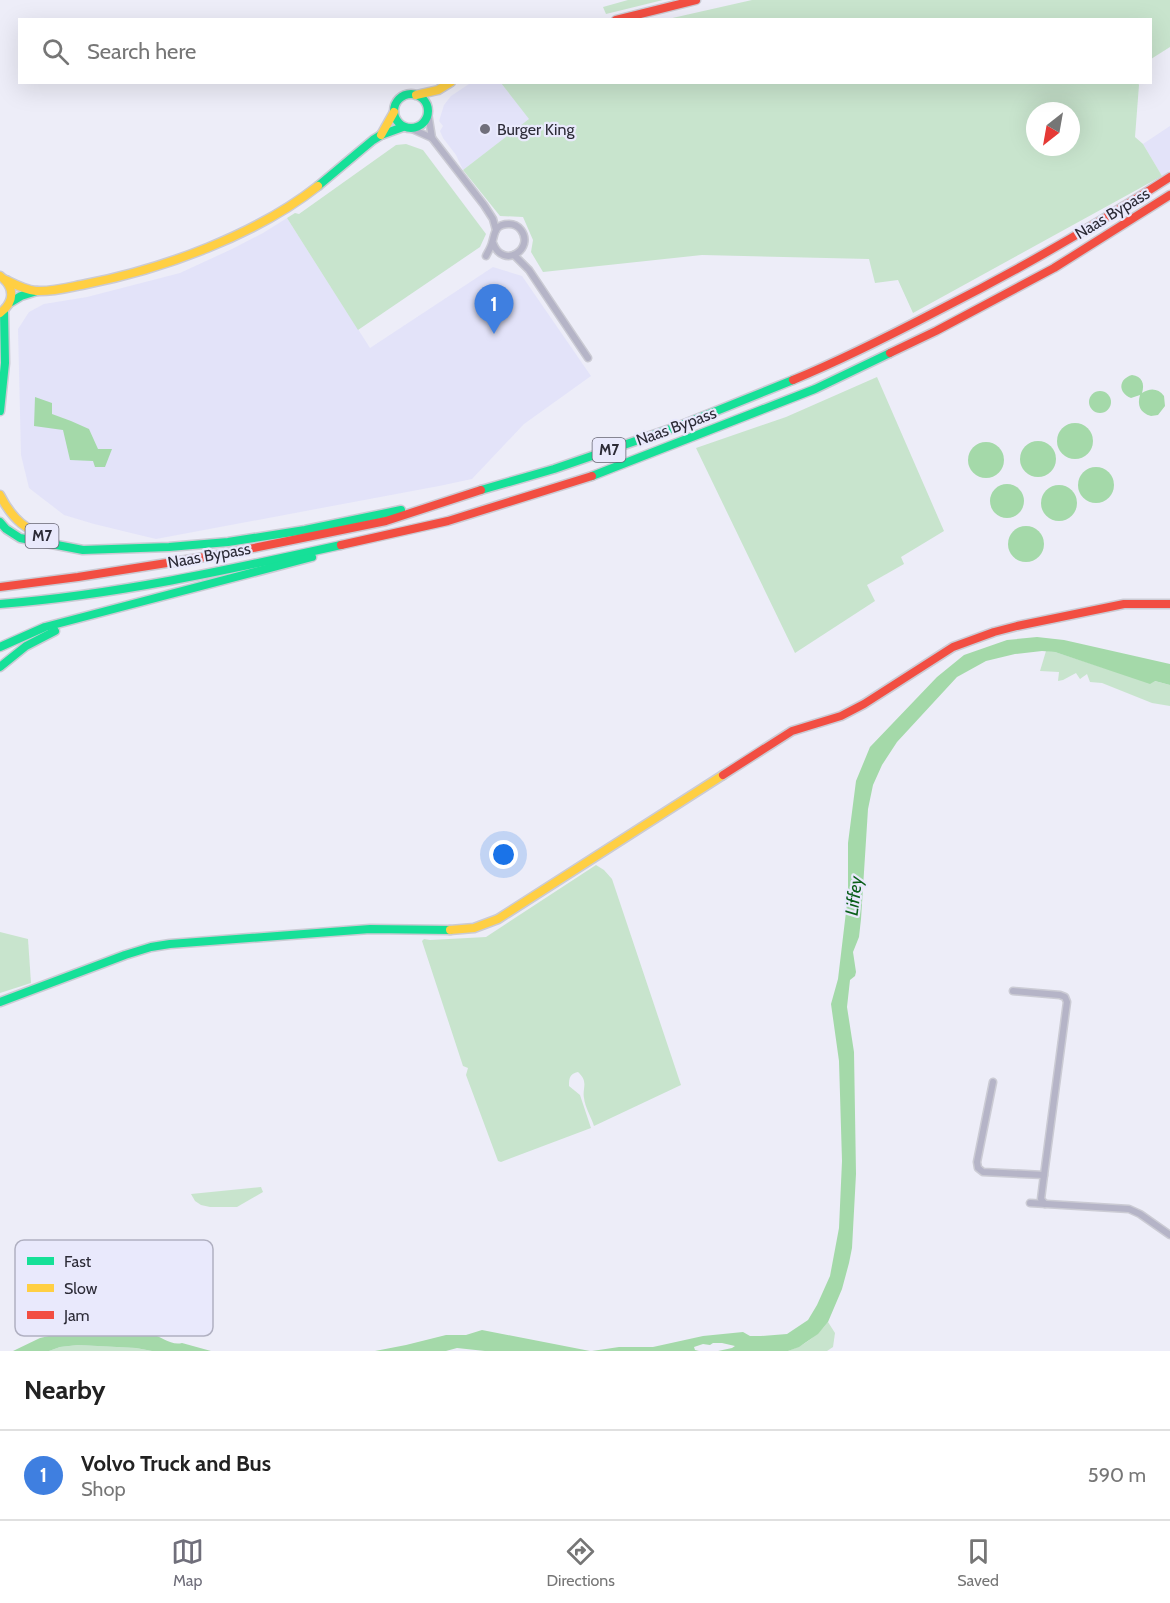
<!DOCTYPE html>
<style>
:root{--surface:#fff;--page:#f2f2f2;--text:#222;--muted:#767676;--line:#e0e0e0;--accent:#706f7b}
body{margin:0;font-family:Cabin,sans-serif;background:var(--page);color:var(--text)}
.compass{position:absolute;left:1026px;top:102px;width:54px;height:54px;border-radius:50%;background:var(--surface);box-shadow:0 6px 24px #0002;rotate:211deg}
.you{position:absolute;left:504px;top:855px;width:21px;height:21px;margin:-15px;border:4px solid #fff;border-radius:50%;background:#1a73e8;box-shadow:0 0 0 9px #1a73e833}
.badge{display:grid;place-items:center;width:39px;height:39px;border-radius:50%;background:var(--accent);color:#fff;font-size:20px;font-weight:700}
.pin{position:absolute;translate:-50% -50px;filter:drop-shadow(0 2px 3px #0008)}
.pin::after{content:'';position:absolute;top:32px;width:21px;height:18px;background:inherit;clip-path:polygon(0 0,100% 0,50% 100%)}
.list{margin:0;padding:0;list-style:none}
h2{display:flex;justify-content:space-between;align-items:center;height:78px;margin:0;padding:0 24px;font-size:26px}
h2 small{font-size:20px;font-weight:400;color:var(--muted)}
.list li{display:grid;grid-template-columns:39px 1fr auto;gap:18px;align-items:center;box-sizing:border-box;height:90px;padding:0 24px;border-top:2px solid var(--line)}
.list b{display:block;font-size:22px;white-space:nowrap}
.list p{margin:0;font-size:20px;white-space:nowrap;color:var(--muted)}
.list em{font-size:20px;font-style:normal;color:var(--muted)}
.icon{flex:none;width:33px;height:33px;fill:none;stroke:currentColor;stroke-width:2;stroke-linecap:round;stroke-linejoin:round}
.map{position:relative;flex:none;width:1170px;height:1351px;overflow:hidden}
.search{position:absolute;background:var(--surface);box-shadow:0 6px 24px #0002;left:18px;right:18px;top:18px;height:66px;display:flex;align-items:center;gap:15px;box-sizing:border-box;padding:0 21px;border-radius:0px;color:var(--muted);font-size:22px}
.sheet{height:168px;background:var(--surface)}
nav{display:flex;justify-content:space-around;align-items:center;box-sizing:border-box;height:84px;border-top:2px solid var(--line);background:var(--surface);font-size:16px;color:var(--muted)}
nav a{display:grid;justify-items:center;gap:3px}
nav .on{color:var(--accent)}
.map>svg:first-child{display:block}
.built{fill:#e3e3f9}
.green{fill:#c8e4cd;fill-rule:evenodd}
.water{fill:#a4d9a9}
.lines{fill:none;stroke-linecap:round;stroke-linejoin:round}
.street-casing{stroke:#cbcbd4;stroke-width:9}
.fast-casing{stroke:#cbcbd4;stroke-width:11}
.slow-casing{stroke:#cbcbd4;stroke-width:11}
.jam-casing{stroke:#cbcbd4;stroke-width:11}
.street{stroke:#b5b4c7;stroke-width:6}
.fast{stroke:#16e098;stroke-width:8}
.slow{stroke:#ffcf43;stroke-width:8}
.jam{stroke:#f24e42;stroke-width:8}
.poi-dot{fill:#706f7b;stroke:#e9e9fc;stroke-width:2}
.labels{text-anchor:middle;stroke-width:4.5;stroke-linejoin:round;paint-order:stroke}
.shield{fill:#e9e9fc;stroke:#656472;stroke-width:1.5}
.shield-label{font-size:15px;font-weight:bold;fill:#2c2b37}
.poi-label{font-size:16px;fill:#2c2b37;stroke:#e9e9fc;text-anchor:start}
.street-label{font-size:16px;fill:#2c2b37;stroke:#e9e9fc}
.water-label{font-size:18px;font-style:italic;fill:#0a5f1a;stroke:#e9e9fc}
.key{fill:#e9e9fc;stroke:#b0b0c1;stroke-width:1.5}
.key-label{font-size:16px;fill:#2c2b37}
</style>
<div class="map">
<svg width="1170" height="1351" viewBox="0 0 1170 1351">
<rect width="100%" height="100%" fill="#ededf8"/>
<g class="built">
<polygon points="472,82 501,83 530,119 463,170 456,155 443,138 440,131 443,126 439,121 444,105 451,96"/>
<polygon points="1170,126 1170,170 1162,176 1143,144"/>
<polygon points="287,218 370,348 493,267 522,276 591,376 524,424 472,479 439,486 156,539 94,524 64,515 29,488 21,455 18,329 29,312 44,304 87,297 180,273 232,249 263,233"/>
</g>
<g class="green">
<polygon points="628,0 663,0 606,14 603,7"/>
<polygon points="752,0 1170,0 1170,47 1151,59 1150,20 668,19"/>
<path d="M1138,83L1139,85L1135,137L1143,144L1162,176L913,313L898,280L875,283L869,259L702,255L543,272L531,252L533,240L523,217L500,216L463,170L529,119L501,83ZM1035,111H1071V147H1035Z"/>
<polygon points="406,144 423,150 486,234 480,247 358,330 287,218 295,213 299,214 396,145"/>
<polygon points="877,377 944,531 901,557 904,564 867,585 875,601 795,653 696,448 786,417"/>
<polygon points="1046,651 1055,652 1104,668 1170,685 1170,706 1152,703 1102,683 1090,682 1087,674 1080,679 1076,673 1063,680 1058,681 1059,672 1040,671"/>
<path d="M596,865L604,870L612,879L681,1085L594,1126C591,1117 585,1107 584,1098C582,1088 589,1082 578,1072C570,1074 569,1077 569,1086L580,1095L591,1128L501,1162L498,1161L466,1075L468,1068L463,1066L422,941L424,939L430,940L486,937Z"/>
<polygon points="0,932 28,939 31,983 0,993"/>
<polygon points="261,1187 263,1192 237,1207 210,1207 201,1205 195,1201 191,1194"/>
<path d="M828,1322L835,1333L833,1347L827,1351H788C805,1345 817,1336 828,1322Z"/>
<polygon points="78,1345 136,1348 152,1351 49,1351 60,1347"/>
</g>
<g class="water">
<path d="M1132,375C1142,376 1145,384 1142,393C1150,388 1158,388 1164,396L1165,406L1158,415L1151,416C1140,413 1137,405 1140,395L1131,398C1118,393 1118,379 1132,375Z"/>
<circle cx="1100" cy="402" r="11"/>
<polygon points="35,397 52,403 52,414 71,421 89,429 98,449 112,449 105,467 95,467 93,461 70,460 63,430 34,426"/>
<circle cx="1075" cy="441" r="18"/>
<circle cx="1038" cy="459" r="18"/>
<circle cx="986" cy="460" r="18"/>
<circle cx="1096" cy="485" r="18"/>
<circle cx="1007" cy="501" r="17"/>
<circle cx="1059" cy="503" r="18"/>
<circle cx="1026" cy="544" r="18"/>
<polygon points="1037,637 1064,640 1170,664 1170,685 1155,681 1150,684 1055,652 1042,651 1015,654 986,661 957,677 897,742 882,765 873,785 868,809 861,919 859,937 853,952 856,972 855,976 850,980 847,1007 854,1052 856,1174 852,1248 849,1263 842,1289 828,1322 818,1334 799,1347 788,1351 718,1351 732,1348 735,1346 722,1343 713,1343 710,1345 703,1344 694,1347 695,1350 699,1351 592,1351 619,1347 653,1347 703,1336 743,1332 750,1336 761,1336 787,1334 808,1320 817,1305 830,1276 839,1228 842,1161 839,1061 831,1004 838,979 848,895 848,843 856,781 870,747 937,677 964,655 1007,640"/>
<path d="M84,1328C106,1329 129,1329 151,1334C161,1336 171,1346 182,1343L211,1351H152L136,1348L78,1345L60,1347L49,1351H13L40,1338Z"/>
<polygon points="482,1330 590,1351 485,1351 457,1348 446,1351 375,1351 406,1345 446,1335 466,1335"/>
</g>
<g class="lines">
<g class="street-casing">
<g id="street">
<polyline points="428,113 432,138"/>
<polyline points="412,129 432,138 484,205 493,219 496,230"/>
<polyline points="514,255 529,270 588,358"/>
<path d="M486,256C488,252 491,247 492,243C495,234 494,224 509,224C513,224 518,226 521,230C535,249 503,270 493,243"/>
<polyline points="1013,991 1060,995 1065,997 1067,1002 1044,1175 1041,1199 1045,1204"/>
<polyline points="993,1082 977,1162 978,1168 983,1172 1044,1175"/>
<polyline points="1030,1203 1129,1209 1140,1214 1170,1235"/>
</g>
</g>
<g class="fast-casing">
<g id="fast">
<circle cx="411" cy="111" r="17"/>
<polyline points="318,186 373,140 381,135 403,127"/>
<polyline points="11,302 21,296 37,291"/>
<polyline points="0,411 5,363 4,312"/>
<polyline points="592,476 815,389 890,353"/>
<polyline points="481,490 554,469 679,426 793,380"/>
<polyline points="0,522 6,529 20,538 83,550 169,547 228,542 305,530 401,510"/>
<path d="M0,604C115,595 228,570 341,545"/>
<polyline points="0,647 45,627 312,557"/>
<polyline points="0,667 26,646 55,631"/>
<polyline points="0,1002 125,955 151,947 170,944 370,929 450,930"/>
</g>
</g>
<g class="slow-casing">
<g id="slow">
<polyline points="416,95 438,90 451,82"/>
<polyline points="381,135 394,112"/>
<path d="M0,276C15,287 15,302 0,313"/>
<path d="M6,280C16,285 25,290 36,291C53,292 70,287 86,284C163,269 256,235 318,186"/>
<path d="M0,495C12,519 27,532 53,539"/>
<polyline points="450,930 474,928 498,919 723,775"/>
</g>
</g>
<g class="jam-casing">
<g id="jam">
<polyline points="616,20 696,0"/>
<polyline points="890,353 936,331 1054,268 1170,195"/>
<path d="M793,380C844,359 893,334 941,309C1020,269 1096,225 1170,177"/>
<polyline points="341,545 448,521 592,476"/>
<polyline points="0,587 78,577 224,554 386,521 481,490"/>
<polyline points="723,775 792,731 841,716 864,704 953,647 994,632 1017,626 1124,604 1170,604"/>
</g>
</g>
<use href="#street" class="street"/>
<use href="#fast" class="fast"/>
<use href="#slow" class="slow"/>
<use href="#jam" class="jam"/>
</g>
<circle class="poi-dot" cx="485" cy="129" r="6"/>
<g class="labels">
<g class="shield">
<rect x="592.5" y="438" width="33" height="24" rx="4.5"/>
<rect x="25.5" y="524" width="33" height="24" rx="4.5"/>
</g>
<g class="shield-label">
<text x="609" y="455">M7</text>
<text x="42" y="541">M7</text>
</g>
<g class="poi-label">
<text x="497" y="135">Burger King</text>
</g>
<g class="street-label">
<text transform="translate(1112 213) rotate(-31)" y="6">Naas Bypass</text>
<text transform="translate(676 426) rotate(-20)" y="6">Naas Bypass</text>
<text transform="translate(209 555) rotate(-10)" y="6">Naas Bypass</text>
</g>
<g class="water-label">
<text transform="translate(854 896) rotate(-83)" y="6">Liffey</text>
</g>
</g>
<rect x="15" y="1240" width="198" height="96" rx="9" class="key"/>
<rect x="27" y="1257" width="27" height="8" fill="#16e098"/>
<rect x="27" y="1284" width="27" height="8" fill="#ffcf43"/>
<rect x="27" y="1311" width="27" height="8" fill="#f24e42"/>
<g class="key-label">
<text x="64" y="1267">Fast</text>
<text x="64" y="1294">Slow</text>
<text x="64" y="1321">Jam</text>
</g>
</svg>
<svg class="compass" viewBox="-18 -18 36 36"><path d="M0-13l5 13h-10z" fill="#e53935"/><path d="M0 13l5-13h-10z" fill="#767676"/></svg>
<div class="you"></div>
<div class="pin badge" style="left:494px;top:334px;background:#3f7fe0">1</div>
<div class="search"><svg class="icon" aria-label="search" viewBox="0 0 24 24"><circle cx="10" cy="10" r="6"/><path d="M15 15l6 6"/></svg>Search here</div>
</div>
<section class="sheet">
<h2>Nearby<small></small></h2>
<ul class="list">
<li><span class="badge" style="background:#3f7fe0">1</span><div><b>Volvo Truck and Bus</b><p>Shop</p></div><em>590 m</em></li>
</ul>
</section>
<nav>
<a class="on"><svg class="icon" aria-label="map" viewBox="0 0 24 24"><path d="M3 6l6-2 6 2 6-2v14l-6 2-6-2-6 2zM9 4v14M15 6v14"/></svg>Map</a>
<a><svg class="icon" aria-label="directions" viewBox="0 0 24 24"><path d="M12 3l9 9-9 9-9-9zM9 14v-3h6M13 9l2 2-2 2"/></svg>Directions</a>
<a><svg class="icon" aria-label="saved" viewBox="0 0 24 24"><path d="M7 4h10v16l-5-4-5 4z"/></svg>Saved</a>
</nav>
